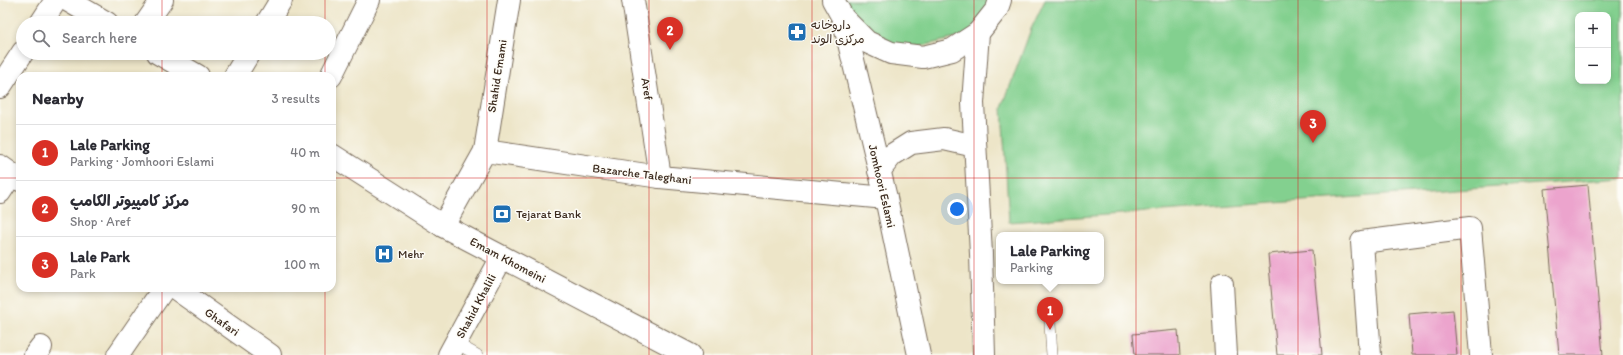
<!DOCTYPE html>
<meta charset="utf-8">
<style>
:root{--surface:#fff;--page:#f7f7f7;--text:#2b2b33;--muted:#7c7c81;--line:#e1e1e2;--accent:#d93025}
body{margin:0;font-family:Itim,"Playpen Sans Arabic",sans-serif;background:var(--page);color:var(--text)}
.controls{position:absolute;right:12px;top:12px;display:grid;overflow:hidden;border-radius:8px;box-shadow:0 2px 6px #0003}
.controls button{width:36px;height:36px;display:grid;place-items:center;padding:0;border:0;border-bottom:1px solid var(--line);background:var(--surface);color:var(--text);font:20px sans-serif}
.you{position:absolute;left:957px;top:209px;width:14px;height:14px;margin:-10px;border:3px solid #fff;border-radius:50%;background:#1a73e8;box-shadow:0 0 0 6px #1a73e833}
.badge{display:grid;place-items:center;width:26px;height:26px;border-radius:50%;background:var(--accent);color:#fff;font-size:13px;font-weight:700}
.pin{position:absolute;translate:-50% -33px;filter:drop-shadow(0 1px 2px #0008)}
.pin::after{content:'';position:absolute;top:21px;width:14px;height:12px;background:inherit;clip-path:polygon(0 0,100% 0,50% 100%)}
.popup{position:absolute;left:996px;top:232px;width:108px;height:52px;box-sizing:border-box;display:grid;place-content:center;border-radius:8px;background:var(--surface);filter:drop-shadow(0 1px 3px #0005);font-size:13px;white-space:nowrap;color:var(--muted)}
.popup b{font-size:15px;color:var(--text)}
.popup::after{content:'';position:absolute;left:50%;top:100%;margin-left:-8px;border:8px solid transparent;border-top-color:var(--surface)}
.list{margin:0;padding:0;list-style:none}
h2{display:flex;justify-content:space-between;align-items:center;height:52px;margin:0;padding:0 16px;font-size:17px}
h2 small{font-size:13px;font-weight:400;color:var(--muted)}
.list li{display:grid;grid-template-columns:26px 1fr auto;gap:12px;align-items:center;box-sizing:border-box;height:56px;padding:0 16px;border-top:1px solid var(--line)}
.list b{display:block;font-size:15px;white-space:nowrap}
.list p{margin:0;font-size:13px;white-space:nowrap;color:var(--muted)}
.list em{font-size:13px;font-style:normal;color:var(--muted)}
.icon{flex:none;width:22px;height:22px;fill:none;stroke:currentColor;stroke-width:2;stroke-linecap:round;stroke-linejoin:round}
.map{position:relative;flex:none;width:1623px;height:355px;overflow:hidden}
.search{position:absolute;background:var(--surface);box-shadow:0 2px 6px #0003;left:16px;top:16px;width:320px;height:44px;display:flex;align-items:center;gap:10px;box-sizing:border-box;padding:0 14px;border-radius:22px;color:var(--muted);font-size:15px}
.panel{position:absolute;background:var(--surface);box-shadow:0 2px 6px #0003;left:16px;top:72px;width:320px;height:220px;border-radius:12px}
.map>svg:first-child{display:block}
.green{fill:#83d08f;stroke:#5f7d56;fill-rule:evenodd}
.building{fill:#eca4cd}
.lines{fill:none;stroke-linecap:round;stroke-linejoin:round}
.service-casing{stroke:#796b5a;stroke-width:12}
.minor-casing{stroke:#796b5a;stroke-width:24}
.tertiary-casing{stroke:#796b5a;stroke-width:24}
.secondary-casing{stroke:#796b5a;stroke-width:24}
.service{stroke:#fff;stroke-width:11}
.minor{stroke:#fff;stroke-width:22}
.tertiary{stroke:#fff;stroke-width:22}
.secondary{stroke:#fff;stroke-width:22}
.grid{fill:none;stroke:#d62828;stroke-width:1;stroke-opacity:0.55}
.labels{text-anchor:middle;stroke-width:3;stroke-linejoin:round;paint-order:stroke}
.poi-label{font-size:12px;fill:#3b2a1e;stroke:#fdfcf7;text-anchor:start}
.street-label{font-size:12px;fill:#3b2a1e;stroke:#fdfcf7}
</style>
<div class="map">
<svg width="1623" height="355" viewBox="0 0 1623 355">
<rect width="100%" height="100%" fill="#fdfcf7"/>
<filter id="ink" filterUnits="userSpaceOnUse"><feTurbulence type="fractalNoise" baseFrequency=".025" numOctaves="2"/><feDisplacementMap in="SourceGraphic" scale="8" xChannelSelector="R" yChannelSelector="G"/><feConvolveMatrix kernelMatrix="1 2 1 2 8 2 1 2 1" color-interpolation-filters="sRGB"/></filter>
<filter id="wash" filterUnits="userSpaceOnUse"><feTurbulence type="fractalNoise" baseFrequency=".012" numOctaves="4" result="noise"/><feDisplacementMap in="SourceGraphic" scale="16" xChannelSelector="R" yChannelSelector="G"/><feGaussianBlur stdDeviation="0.9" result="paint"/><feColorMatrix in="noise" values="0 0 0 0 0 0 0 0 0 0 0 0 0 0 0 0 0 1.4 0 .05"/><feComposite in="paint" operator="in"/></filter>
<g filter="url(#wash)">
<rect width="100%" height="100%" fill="#ede5c8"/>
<g class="green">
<polygon points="833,0 1000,0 978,33 891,53"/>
<path d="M1045,0H1623V178L1009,222L1002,108L1031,29ZM1578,15H1608V81H1578Z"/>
</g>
<g id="blocks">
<g class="building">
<polygon points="1588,185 1603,355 1559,355 1544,189"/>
<polygon points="1312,250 1322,355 1277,355 1268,254"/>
<polygon points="1453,310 1457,355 1412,355 1409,314"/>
<polygon points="1178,330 1180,355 1135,355 1133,334"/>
</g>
</g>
</g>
<g filter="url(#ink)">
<use href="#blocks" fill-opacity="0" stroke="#796b5a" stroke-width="1"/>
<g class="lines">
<g class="service-casing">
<g id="service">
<polyline points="1050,324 1052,355"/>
<polyline points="456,343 477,355"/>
</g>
</g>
<g class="minor-casing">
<g id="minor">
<polyline points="633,0 660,177"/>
<polyline points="41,23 56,0"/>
<polyline points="146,23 162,0"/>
<polyline points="267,23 281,0"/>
<polyline points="235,76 249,53"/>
<polyline points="331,76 369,0"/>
<polyline points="0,87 23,52"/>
<polyline points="485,151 509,0"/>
<polyline points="0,166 20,180"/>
<polyline points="0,192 11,175"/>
<polyline points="443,226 485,151 660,177 886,198"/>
<polyline points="1222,284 1226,355"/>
<polyline points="175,288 270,355"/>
<polyline points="35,355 41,347"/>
<polyline points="118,355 164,288"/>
<polyline points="449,355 502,257"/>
<polyline points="1370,355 1362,242 1470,228 1481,355"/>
</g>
</g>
<g class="tertiary-casing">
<g id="tertiary">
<polyline points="67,0 107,23"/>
<polyline points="158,53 198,76"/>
<polyline points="332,155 443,226 690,355"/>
</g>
</g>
<g class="secondary-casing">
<g id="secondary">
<polyline points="833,0 843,18 867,42 891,53 923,57 952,50 978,33 997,9 1000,0"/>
<polyline points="843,18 886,198 919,355"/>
<polyline points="978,33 973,103 981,254 984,355"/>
<polyline points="879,171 892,155 911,143 944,139 975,146"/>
</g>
</g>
<use href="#service" class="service"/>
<use href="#minor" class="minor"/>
<use href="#tertiary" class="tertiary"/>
<use href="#secondary" class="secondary"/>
</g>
</g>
<path class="grid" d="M162,0V23M325,0V23M487,0V355M649,0V355M812,0V355M974,0V355M1136,0V355M1298,0V355M1461,0V355M162,53V76M325,53V76M0,178H20M332,178H1623M162,288V355M325,288V355"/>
<defs>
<g id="pharmacy-square" transform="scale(1)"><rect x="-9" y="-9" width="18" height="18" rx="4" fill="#1f6fb2" stroke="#fdfcf7"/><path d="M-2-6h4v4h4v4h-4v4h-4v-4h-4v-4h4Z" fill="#fff"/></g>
<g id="bank-square" transform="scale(1)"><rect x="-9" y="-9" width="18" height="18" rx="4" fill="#1f6fb2" stroke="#fdfcf7"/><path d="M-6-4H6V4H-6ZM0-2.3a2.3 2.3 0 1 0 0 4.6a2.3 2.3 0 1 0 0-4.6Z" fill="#fff"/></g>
<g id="hospital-square" transform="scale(1)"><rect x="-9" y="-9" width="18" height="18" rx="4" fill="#1f6fb2" stroke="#fdfcf7"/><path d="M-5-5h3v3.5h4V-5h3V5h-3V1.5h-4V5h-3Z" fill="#fff"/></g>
</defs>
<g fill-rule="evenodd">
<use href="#pharmacy-square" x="797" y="32"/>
<use href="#bank-square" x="502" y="214"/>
<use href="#hospital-square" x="384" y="254"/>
</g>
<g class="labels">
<g class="poi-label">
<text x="811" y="29">داروخانه<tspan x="811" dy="14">مرکزی الوند</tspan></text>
<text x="516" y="218">Tejarat Bank</text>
<text x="398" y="258">Mehr</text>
</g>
<g class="street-label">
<text transform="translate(497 76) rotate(-81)" y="4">Shahid Emami</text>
<text transform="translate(647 89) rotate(81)" y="4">Aref</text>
<text transform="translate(642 174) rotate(7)" y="4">Bazarche Taleghani</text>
<text transform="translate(882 186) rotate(77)" y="4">Jomhoori Eslami</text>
<text transform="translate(508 260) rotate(28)" y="4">Emam Khomeini</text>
<text transform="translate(476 306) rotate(-62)" y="4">Shahid Khalili</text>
<text transform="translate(222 322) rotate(35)" y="4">Ghafari</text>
</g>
</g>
</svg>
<div class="controls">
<button>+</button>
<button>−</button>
</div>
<div class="you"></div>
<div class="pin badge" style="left:1050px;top:330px">1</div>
<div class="popup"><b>Lale Parking</b>Parking</div>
<div class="pin badge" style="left:670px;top:50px">2</div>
<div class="pin badge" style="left:1313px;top:143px">3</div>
<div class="search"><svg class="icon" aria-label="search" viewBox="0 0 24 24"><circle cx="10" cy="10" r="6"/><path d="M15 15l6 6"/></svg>Search here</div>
<section class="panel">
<h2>Nearby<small>3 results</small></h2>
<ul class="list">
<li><span class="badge">1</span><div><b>Lale Parking</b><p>Parking · Jomhoori Eslami</p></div><em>40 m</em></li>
<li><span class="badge">2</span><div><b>مرکز کامپیوتر الکامپ</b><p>Shop · Aref</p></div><em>90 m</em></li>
<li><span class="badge">3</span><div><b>Lale Park</b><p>Park</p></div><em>100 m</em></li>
</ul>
</section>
</div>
